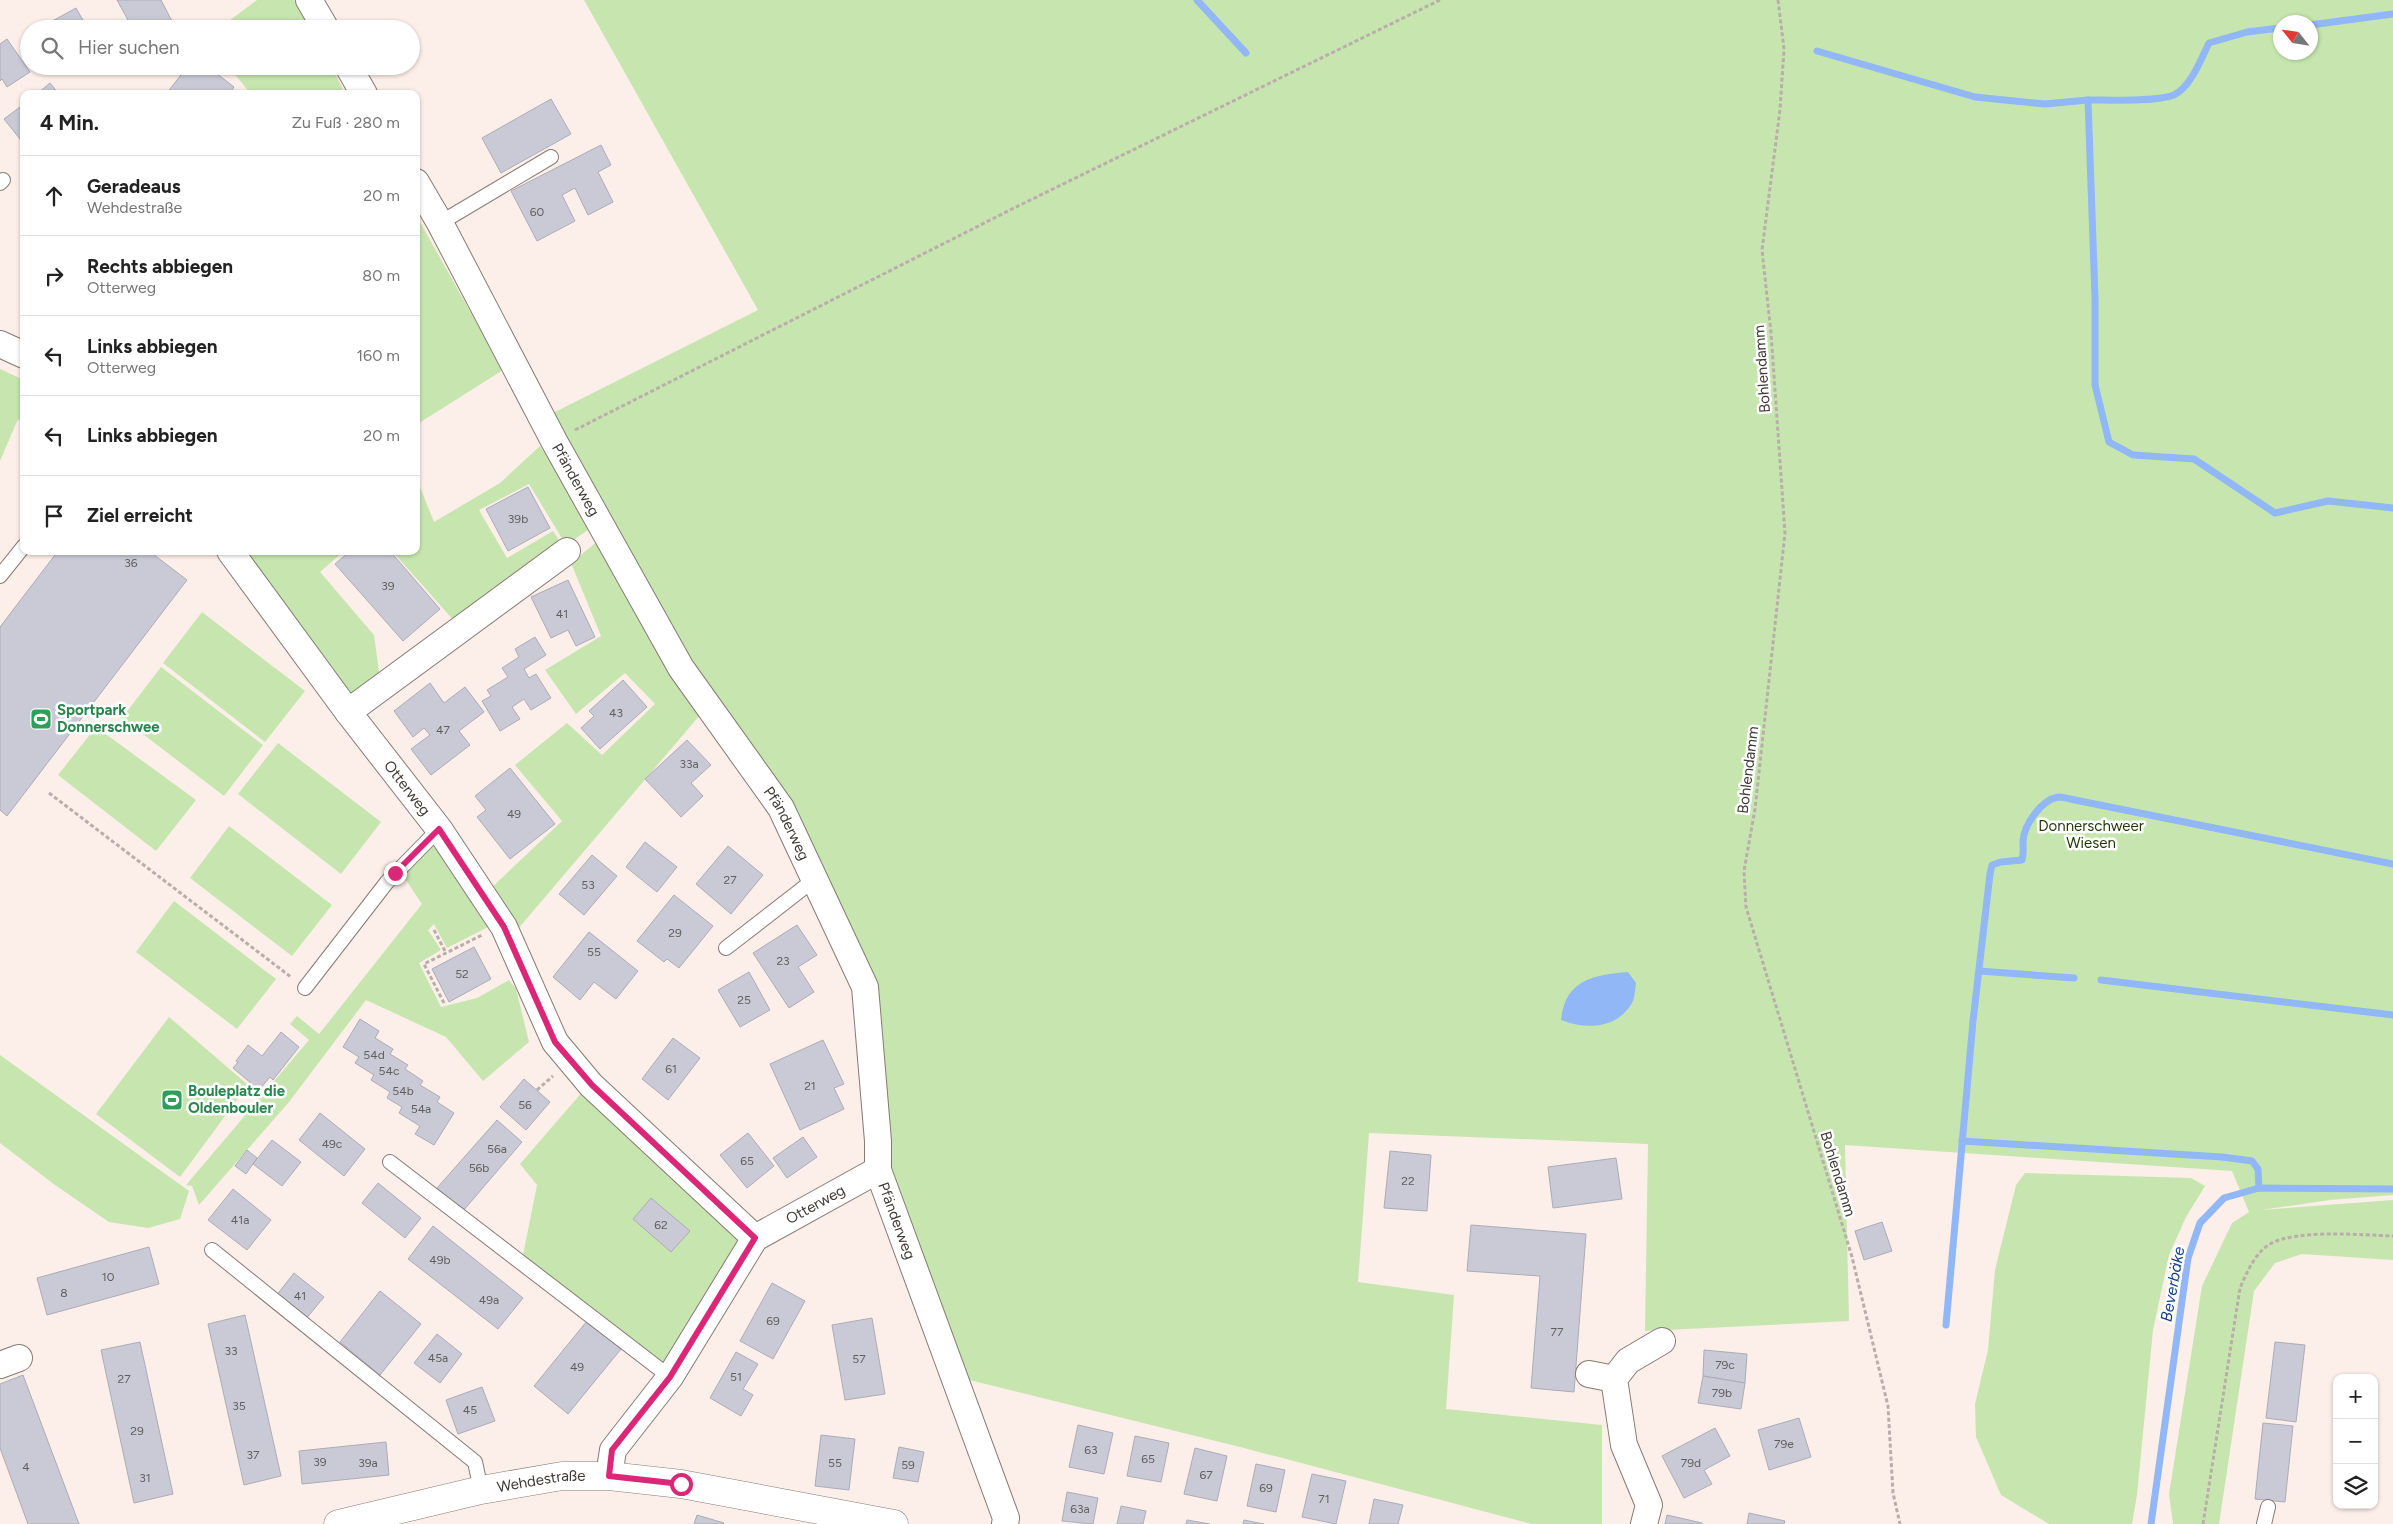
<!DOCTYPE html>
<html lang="de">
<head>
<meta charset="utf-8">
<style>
	body { margin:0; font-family:Figtree,sans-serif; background:#f2f2f2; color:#222 }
	.controls { position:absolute; right:15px; bottom:15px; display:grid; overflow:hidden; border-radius:10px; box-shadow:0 1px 4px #0004 }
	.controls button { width:45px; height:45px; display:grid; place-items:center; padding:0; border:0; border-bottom:1px solid #e0e0e0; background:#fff; color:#222; font:25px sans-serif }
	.compass { position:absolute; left:2273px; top:15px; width:45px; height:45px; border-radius:50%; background:#fff; box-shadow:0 1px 4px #0004; rotate:300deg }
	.stop { position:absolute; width:15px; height:15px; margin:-11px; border:4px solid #db2777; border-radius:50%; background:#fff }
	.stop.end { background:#db2777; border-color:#fff; box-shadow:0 1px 5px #0008 }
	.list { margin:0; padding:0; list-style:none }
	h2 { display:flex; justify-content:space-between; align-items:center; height:65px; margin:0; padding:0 20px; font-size:21px }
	h2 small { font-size:16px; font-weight:400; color:#767676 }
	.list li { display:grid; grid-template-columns:32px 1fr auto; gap:15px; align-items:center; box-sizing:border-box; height:80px; padding:0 20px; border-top:1px solid #e0e0e0 }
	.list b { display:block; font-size:19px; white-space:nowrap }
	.list p { margin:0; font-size:16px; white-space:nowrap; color:#767676 }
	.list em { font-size:16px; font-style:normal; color:#767676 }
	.icon { flex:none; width:28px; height:28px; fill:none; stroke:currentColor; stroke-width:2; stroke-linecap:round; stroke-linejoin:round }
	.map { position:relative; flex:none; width:2393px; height:1524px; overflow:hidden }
	.search { position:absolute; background:#fff; box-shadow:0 1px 4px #0004; left:20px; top:20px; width:400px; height:55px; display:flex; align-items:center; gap:12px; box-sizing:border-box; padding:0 18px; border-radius:28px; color:#767676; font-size:19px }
	.panel { position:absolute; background:#fff; box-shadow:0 1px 4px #0004; left:20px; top:90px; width:400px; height:465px; border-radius:10px }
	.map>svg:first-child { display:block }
	.green { fill:#c7e6af; fill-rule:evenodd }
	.water { fill:#91b7f6 }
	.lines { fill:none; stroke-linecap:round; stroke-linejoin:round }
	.stream { stroke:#91b7f6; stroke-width:7 }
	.building { fill:#cacad6; stroke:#acacb7 }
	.lane-casing { stroke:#867a74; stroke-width:16 }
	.street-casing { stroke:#867a74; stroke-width:28 }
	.secondary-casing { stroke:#867a74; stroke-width:29 }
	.path { stroke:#b9aea9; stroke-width:3; stroke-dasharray:4 2.5; stroke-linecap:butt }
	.lane { stroke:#fff; stroke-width:14 }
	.street { stroke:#fff; stroke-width:26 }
	.secondary { stroke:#fff; stroke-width:28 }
	.route { stroke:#db2777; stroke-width:6 }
	.labels { text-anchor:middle; stroke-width:5; stroke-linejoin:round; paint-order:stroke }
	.number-label { font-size:12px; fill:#625e5f }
	.street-label { font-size:15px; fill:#3f3a37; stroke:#fff }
	.leisure-label { font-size:15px; font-weight:bold; fill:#27864d; stroke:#fff; text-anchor:start }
	.park-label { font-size:15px; fill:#1f3605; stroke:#fff }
	.water-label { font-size:16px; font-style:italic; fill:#113e85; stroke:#fff }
</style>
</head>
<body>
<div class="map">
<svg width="2393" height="1524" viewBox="0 0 2393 1524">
	<rect width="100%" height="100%" fill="#fceee8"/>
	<!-- green -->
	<g class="green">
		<path d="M257,0H294L310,29H218Z"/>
		<path d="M584,0H2393V1195L2330,1200L2261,1210L2393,1200V1260L2302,1254L2275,1263L2254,1291L2219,1524H2173L2169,1494L2202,1286L2232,1223L2249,1212L2232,1171L1845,1145L1849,1321L1645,1331L1648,1144L1369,1133L1358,1282L1454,1295L1446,1409L1602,1425V1524H1532L1244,1448L957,1377L886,1156L872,980L684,662L551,414L758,310ZM2280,22H2310V52H2280Z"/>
		<path d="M228,66H331L343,89L332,94H251Z"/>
		<path d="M416,215L503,370L416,425Z"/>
		<path d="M0,369L24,380V423L18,419L0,461Z"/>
		<path d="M540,446L594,526L566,545L529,484L479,510L507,558L553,531L563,546L456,623L392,551H416V477L434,522L500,483Z"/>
		<path d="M599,540L700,715L517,930L488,891L562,821L515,765L567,723L602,755L655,704L625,673L576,714L545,670L601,636L571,563Z"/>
		<path d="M241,551H344L320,572L374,635L380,679L351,702Z"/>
		<path d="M202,612L305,691L265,742L163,663Z"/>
		<path d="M161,667L263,745L224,796L122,718Z"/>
		<path d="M96,727L196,800L156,851L58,775Z"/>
		<path d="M278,743L381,822L341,874L238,794Z"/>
		<path d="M229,826L332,905L292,956L190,878Z"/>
		<path d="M438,837L496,923L447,948L434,924L428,930L441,950L419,963L441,1007L477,998L509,980L516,989L529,1042L483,1081L446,1037L366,1000L289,1102L199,1205L192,1186L186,1185L309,1040L290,1024L297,1016L319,1034L422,904L402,874Z"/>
		<path d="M174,901L276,979L237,1029L136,952Z"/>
		<path d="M169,1017L248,1085L180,1177L96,1114Z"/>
		<path d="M0,1055L189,1191L180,1219L148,1228L109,1222L55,1185L0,1143Z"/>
		<path d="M584,1090L746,1241L665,1368L523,1255L537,1185L520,1164Z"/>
		<path d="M2025,1173L2191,1178L2205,1186L2186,1217L2169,1255L2153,1330L2137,1495L2132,1524H2049L2001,1495L1976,1437L1975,1404L1988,1350L1995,1270L2016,1185Z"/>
	</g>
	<!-- water -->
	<path class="water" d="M1628,972L1636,983C1635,989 1635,998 1632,1003C1617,1029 1586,1030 1561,1020C1565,980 1593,975 1628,972Z"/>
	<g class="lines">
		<!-- stream -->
		<g class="stream">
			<path d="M1197,0L1246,53"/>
			<path d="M2310,25L2393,14"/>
			<path d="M2280,28L2247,32L2209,43C2201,59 2191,87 2174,95C2156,102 2109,100 2088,100L2095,298V385L2109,442L2133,455L2194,459L2275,513L2328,501L2393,508"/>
			<path d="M1817,51L1975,97L2045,104L2088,100"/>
			<path d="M1979,971L2074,978"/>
			<path d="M2101,980L2393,1015"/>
			<path d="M1962,1141L2222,1157L2252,1161L2258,1169L2259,1188"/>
			<path d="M1946,1325L1973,1021L1990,874L1992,865L2001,862L2022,860C2024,853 2023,848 2023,841C2024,825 2041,800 2058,797C2062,797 2067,798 2070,799L2393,864"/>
			<path d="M2151,1524L2188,1258L2200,1223L2224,1198L2259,1188L2393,1189"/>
		</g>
	</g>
	<!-- building -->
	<g class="building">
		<path d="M117,0H161L175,27L120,29L118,25L128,20Z"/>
		<path d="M76,8L88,29H38Z"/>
		<path d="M7,39L30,72L7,87L2,79L0,81V44Z"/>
		<path d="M78,66H97L83,74Z"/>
		<path d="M188,66H207L234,87L229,94H166Z"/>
		<path d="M50,83L59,94H37Z"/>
		<path d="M551,99L571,134L501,173L482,138Z"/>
		<path d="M24,104V144L4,119Z"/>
		<path d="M601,145L611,165L598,172L613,202L588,215L575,188L562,195L575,221L537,241L511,191Z"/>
		<path d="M528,487L550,528L508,551L486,509Z"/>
		<path d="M58,551H149L187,580L7,816L0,810V627Z"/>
		<path d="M350,551H390L440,609L403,641L335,564Z"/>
		<path d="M568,580L595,637L576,646L568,630L551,638L531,597Z"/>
		<path d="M535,637L546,655L524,669L529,678L536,674L551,698L531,710L524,699L512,707L520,719L500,731L482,701L491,696L487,690L508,677L502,668L519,657L515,649Z"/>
		<path d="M623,680L647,707L600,749L581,728L594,716L589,711Z"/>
		<path d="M430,683L444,703L465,687L484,712L459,731L470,745L431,775L411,749L430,735L424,728L413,737L394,711Z"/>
		<path d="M687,740L711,765L691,783L703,796L681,817L645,779Z"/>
		<path d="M510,768L555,824L510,859L477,817L486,810L475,796Z"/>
		<path d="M645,842L677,867L657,892L626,867Z"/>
		<path d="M728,846L763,875L731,914L696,884Z"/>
		<path d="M592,855L617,876L584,915L559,894Z"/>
		<path d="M674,895L713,926L679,968L667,959L664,962L637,941Z"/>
		<path d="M797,925L817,955L798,967L814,992L789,1008L753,953Z"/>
		<path d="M589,932L638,971L616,999L594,982L580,1000L553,977Z"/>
		<path d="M474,947L491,979L449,1002L432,969Z"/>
		<path d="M749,972L770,1010L740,1027L718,990Z"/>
		<path d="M360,1019L379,1031L375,1038L393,1049L390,1054L408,1065L405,1069L423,1081L420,1085L440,1097L437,1102L454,1113L434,1145L415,1134L420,1126L399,1113L402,1107L387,1098L390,1092L371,1080L374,1075L355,1063L359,1057L343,1047Z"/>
		<path d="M281,1032L299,1047L273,1080L270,1077L259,1090L233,1068L238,1062L236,1061L248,1045L262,1056Z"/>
		<path d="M673,1038L700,1058L668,1100L642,1079Z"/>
		<path d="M823,1040L844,1084L834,1088L844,1109L800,1130L770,1064Z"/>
		<path d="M524,1079L550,1102L526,1130L500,1107Z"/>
		<path d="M320,1113L365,1149L344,1176L299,1140Z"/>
		<path d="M497,1120L522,1142L463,1211L437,1188Z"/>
		<path d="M748,1133L774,1166L747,1188L720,1155Z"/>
		<path d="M803,1137L817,1157L787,1178L773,1158Z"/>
		<path d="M272,1140L301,1162L282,1186L253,1164Z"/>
		<path d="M247,1150L257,1158L246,1174L235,1166Z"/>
		<path d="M1390,1151L1431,1155L1427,1211L1384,1208Z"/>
		<path d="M1616,1158L1622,1199L1553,1208L1548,1167Z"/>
		<path d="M378,1183L421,1218L405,1238L362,1203Z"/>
		<path d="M233,1189L271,1220L247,1250L208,1220Z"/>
		<path d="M651,1198L690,1231L671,1252L633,1219Z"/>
		<path d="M1882,1222L1892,1251L1864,1260L1855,1231Z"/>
		<path d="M1471,1225L1586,1234L1574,1392L1531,1388L1540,1276L1467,1271Z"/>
		<path d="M433,1226L523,1298L498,1329L408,1259Z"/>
		<path d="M149,1247L159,1284L47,1315L37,1278Z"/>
		<path d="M294,1273L324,1297L305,1320L276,1296Z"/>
		<path d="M772,1283L805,1301L773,1359L740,1341Z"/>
		<path d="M380,1291L421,1324L380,1375L340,1342Z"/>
		<path d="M245,1315L281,1476L244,1485L208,1324Z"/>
		<path d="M872,1318L885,1394L845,1400L832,1325Z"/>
		<path d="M587,1321L621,1349L568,1414L534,1386Z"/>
		<path d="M437,1334L462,1354L440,1383L414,1363Z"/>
		<path d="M140,1342L173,1494L134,1503L101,1350Z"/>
		<path d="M2275,1342L2305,1345L2296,1422L2266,1418Z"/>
		<path d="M1704,1350L1747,1354L1745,1383L1703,1376Z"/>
		<path d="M736,1352L758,1364L743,1389L753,1395L741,1416L710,1398Z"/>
		<path d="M23,1375L79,1524H28L0,1448V1384Z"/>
		<path d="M1703,1376L1745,1383L1741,1409L1698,1403Z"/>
		<path d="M482,1387L495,1421L458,1434L446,1400Z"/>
		<path d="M1799,1418L1811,1457L1769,1470L1758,1430Z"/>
		<path d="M2263,1423L2293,1426L2285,1502L2255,1499Z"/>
		<path d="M1078,1425L1113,1433L1104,1474L1069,1467Z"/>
		<path d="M1715,1428L1730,1456L1704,1470L1712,1484L1684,1498L1662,1456Z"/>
		<path d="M821,1435L855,1439L849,1490L815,1486Z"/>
		<path d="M1135,1436L1169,1443L1161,1482L1127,1476Z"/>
		<path d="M386,1442L389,1475L302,1484L299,1451Z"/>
		<path d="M899,1447L924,1452L918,1482L893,1478Z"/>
		<path d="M1195,1448L1227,1456L1217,1501L1184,1494Z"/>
		<path d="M1256,1464L1285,1470L1276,1512L1247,1506Z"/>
		<path d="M1312,1474L1346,1481L1336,1524L1302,1517Z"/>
		<path d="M1067,1492L1098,1498L1093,1524L1062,1521Z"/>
		<path d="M1374,1499L1403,1505L1398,1524H1369Z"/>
		<path d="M1121,1506L1146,1511L1143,1524H1117Z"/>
		<path d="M1749,1513L1785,1521L1784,1524H1747Z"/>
		<path d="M697,1515L724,1523L723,1524H694Z"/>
		<path d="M1667,1515L1702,1523V1524H1665Z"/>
		<path d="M1187,1520L1210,1524H1186Z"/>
		<path d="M1244,1520L1264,1524H1243Z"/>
	</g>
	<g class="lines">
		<!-- lane casing -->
		<g class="lane-casing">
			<g id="lane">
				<path d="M0,183L3,180"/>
				<path d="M440,223L551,157"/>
				<path d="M0,576L24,546"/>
				<path d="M726,948L815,879"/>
				<path d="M305,988L387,882L439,829"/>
				<path d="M390,1162L670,1377"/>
				<path d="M212,1250L475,1462L481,1490"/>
				<path d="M2264,1524L2268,1507"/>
			</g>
		</g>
		<!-- street casing -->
		<g class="street-casing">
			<g id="street">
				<path d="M309,0L326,29"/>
				<path d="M348,66L364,94"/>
				<path id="s1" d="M416,182L440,223L554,441L681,668L781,808L865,987L878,1141V1170L1006,1518L1005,1524"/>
				<path d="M0,344L24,355"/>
				<path id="s2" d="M230,551L348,712L439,829L504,927L555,1042L591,1085L755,1238"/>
				<path d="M348,712L567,551"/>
				<path d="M0,1365L19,1358"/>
				<path d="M1589,1374L1614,1379"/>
				<path id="s3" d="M609,1476L613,1450L670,1377L755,1238L878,1170"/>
				<path d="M1644,1524L1649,1505L1624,1445L1614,1379L1628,1361L1662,1341"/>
			</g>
		</g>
		<!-- secondary casing -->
		<g class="secondary-casing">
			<g id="secondary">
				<path id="s4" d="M338,1524L481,1490L562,1476H609L681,1484L894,1524"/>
			</g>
		</g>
		<!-- path -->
		<g class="path">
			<path d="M1778,0L1784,49L1780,110L1762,250L1771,333L1785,533L1755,809L1744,871L1746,907L1852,1257L1888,1406L1893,1493L1900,1524"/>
			<path d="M575,430L1014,208L1440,0"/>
			<path d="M49,793L291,977"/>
			<path d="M434,930L446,953"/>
			<path d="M444,1003L424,964L482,935"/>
			<path d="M537,1090L553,1076"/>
			<path d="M2203,1524L2240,1288C2247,1272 2255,1253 2270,1244C2296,1229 2362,1235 2393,1236"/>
		</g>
		<!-- lane -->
		<use href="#lane" class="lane"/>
		<!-- street -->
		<use href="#street" class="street"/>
		<!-- secondary -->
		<use href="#secondary" class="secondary"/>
	</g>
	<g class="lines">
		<!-- route -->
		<path class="route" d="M395,873L439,829L504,927L555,1042L592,1085L755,1238L670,1377L612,1450L609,1476L681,1484"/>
	</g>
	<!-- icons -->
	<defs>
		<g id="stadium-square" transform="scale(1.125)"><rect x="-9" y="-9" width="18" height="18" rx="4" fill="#2e9e5b" stroke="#fff"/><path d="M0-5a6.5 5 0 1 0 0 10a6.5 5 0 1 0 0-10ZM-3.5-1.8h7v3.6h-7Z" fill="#fff"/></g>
	</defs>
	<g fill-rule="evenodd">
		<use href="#stadium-square" x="41" y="719"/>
		<use href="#stadium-square" x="172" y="1100"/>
	</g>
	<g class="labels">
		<!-- number labels -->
		<g class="number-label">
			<text x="537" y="216">60</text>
			<text x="518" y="523">39b</text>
			<text x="131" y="567">36</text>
			<text x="388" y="590">39</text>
			<text x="562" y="618">41</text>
			<text x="616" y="717">43</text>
			<text x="443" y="734">47</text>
			<text x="689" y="768">33a</text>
			<text x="514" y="818">49</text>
			<text x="730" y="884">27</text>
			<text x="588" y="889">53</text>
			<text x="675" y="937">29</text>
			<text x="594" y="956">55</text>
			<text x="783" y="965">23</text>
			<text x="462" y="978">52</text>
			<text x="744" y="1004">25</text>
			<text x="374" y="1059">54d</text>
			<text x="671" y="1073">61</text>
			<text x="389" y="1075">54c</text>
			<text x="810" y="1090">21</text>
			<text x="403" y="1095">54b</text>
			<text x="525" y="1109">56</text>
			<text x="421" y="1113">54a</text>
			<text x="332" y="1148">49c</text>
			<text x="497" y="1153">56a</text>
			<text x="747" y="1165">65</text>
			<text x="479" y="1172">56b</text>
			<text x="1408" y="1185">22</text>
			<text x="240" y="1224">41a</text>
			<text x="661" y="1229">62</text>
			<text x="440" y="1264">49b</text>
			<text x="108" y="1281">10</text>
			<text x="64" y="1297">8</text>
			<text x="300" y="1300">41</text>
			<text x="489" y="1304">49a</text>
			<text x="773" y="1325">69</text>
			<text x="1557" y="1336">77</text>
			<text x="231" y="1355">33</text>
			<text x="438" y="1362">45a</text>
			<text x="859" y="1363">57</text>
			<text x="1725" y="1369">79c</text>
			<text x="577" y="1371">49</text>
			<text x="736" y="1381">51</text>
			<text x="124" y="1383">27</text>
			<text x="1722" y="1397">79b</text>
			<text x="239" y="1410">35</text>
			<text x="470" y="1414">45</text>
			<text x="137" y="1435">29</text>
			<text x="1784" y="1448">79e</text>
			<text x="1091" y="1454">63</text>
			<text x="253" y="1459">37</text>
			<text x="1148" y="1463">65</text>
			<text x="320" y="1466">39</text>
			<text x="368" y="1467">39a</text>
			<text x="835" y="1467">55</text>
			<text x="1691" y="1467">79d</text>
			<text x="908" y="1469">59</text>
			<text x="26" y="1471">4</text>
			<text x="1206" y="1479">67</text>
			<text x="145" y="1482">31</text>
			<text x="1266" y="1492">69</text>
			<text x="1324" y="1503">71</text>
			<text x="1080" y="1513">63a</text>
		</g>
		<!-- street labels -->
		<g class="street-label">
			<text transform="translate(1762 369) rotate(-94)" y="5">Bohlendamm</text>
			<text dy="5" stroke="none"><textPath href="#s1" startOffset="338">Pfänderweg</textPath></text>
			<text transform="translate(1748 770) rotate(-83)" y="5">Bohlendamm</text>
			<text dy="5" stroke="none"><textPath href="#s2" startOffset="296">Otterweg</textPath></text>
			<text dy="5" stroke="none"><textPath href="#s1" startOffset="742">Pfänderweg</textPath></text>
			<text transform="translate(1838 1174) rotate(73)" y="5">Bohlendamm</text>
			<text dy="5" stroke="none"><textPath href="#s3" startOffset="351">Otterweg</textPath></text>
			<text dy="5" stroke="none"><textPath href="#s1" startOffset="1161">Pfänderweg</textPath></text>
			<text dy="5" stroke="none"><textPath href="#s4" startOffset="208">Wehdestraße</textPath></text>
		</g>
		<!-- leisure labels -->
		<g class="leisure-label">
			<text x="57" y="715">Sportpark<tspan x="57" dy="17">Donnerschwee</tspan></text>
			<text x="188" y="1096">Bouleplatz die<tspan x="188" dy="17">Oldenbouler</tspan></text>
		</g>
		<!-- park labels -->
		<g class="park-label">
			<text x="2091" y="831">Donnerschweer<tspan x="2091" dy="17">Wiesen</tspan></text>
		</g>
		<!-- water labels -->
		<g class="water-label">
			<text transform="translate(2172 1284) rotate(-80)" y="6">Beverbäke</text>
		</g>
	</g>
</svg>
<div class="controls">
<button>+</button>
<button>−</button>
<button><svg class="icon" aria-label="layers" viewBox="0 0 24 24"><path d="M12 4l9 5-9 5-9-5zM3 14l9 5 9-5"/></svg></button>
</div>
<svg class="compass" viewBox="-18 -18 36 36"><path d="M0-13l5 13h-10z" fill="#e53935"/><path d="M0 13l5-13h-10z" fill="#767676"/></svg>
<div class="stop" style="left:681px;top:1484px"></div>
<div class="stop end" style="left:395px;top:873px"></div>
<div class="search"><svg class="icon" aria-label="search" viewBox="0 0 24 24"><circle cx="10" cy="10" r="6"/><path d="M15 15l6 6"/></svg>Hier suchen</div>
<section class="panel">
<h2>4 Min.<small>Zu Fuß · 280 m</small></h2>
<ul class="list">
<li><svg class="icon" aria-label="ahead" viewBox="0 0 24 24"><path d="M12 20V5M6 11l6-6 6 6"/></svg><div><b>Geradeaus</b><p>Wehdestraße</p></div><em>20 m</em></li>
<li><svg class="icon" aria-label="right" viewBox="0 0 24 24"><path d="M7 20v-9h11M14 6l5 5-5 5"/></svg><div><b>Rechts abbiegen</b><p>Otterweg</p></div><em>80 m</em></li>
<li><svg class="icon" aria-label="left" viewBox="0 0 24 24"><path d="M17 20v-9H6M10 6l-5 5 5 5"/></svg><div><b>Links abbiegen</b><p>Otterweg</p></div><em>160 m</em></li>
<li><svg class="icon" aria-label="left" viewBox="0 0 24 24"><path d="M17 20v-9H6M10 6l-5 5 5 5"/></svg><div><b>Links abbiegen</b></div><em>20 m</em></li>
<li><svg class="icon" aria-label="arrive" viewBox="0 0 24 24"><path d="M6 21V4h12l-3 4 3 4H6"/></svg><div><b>Ziel erreicht</b></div></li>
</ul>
</section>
</div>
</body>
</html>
